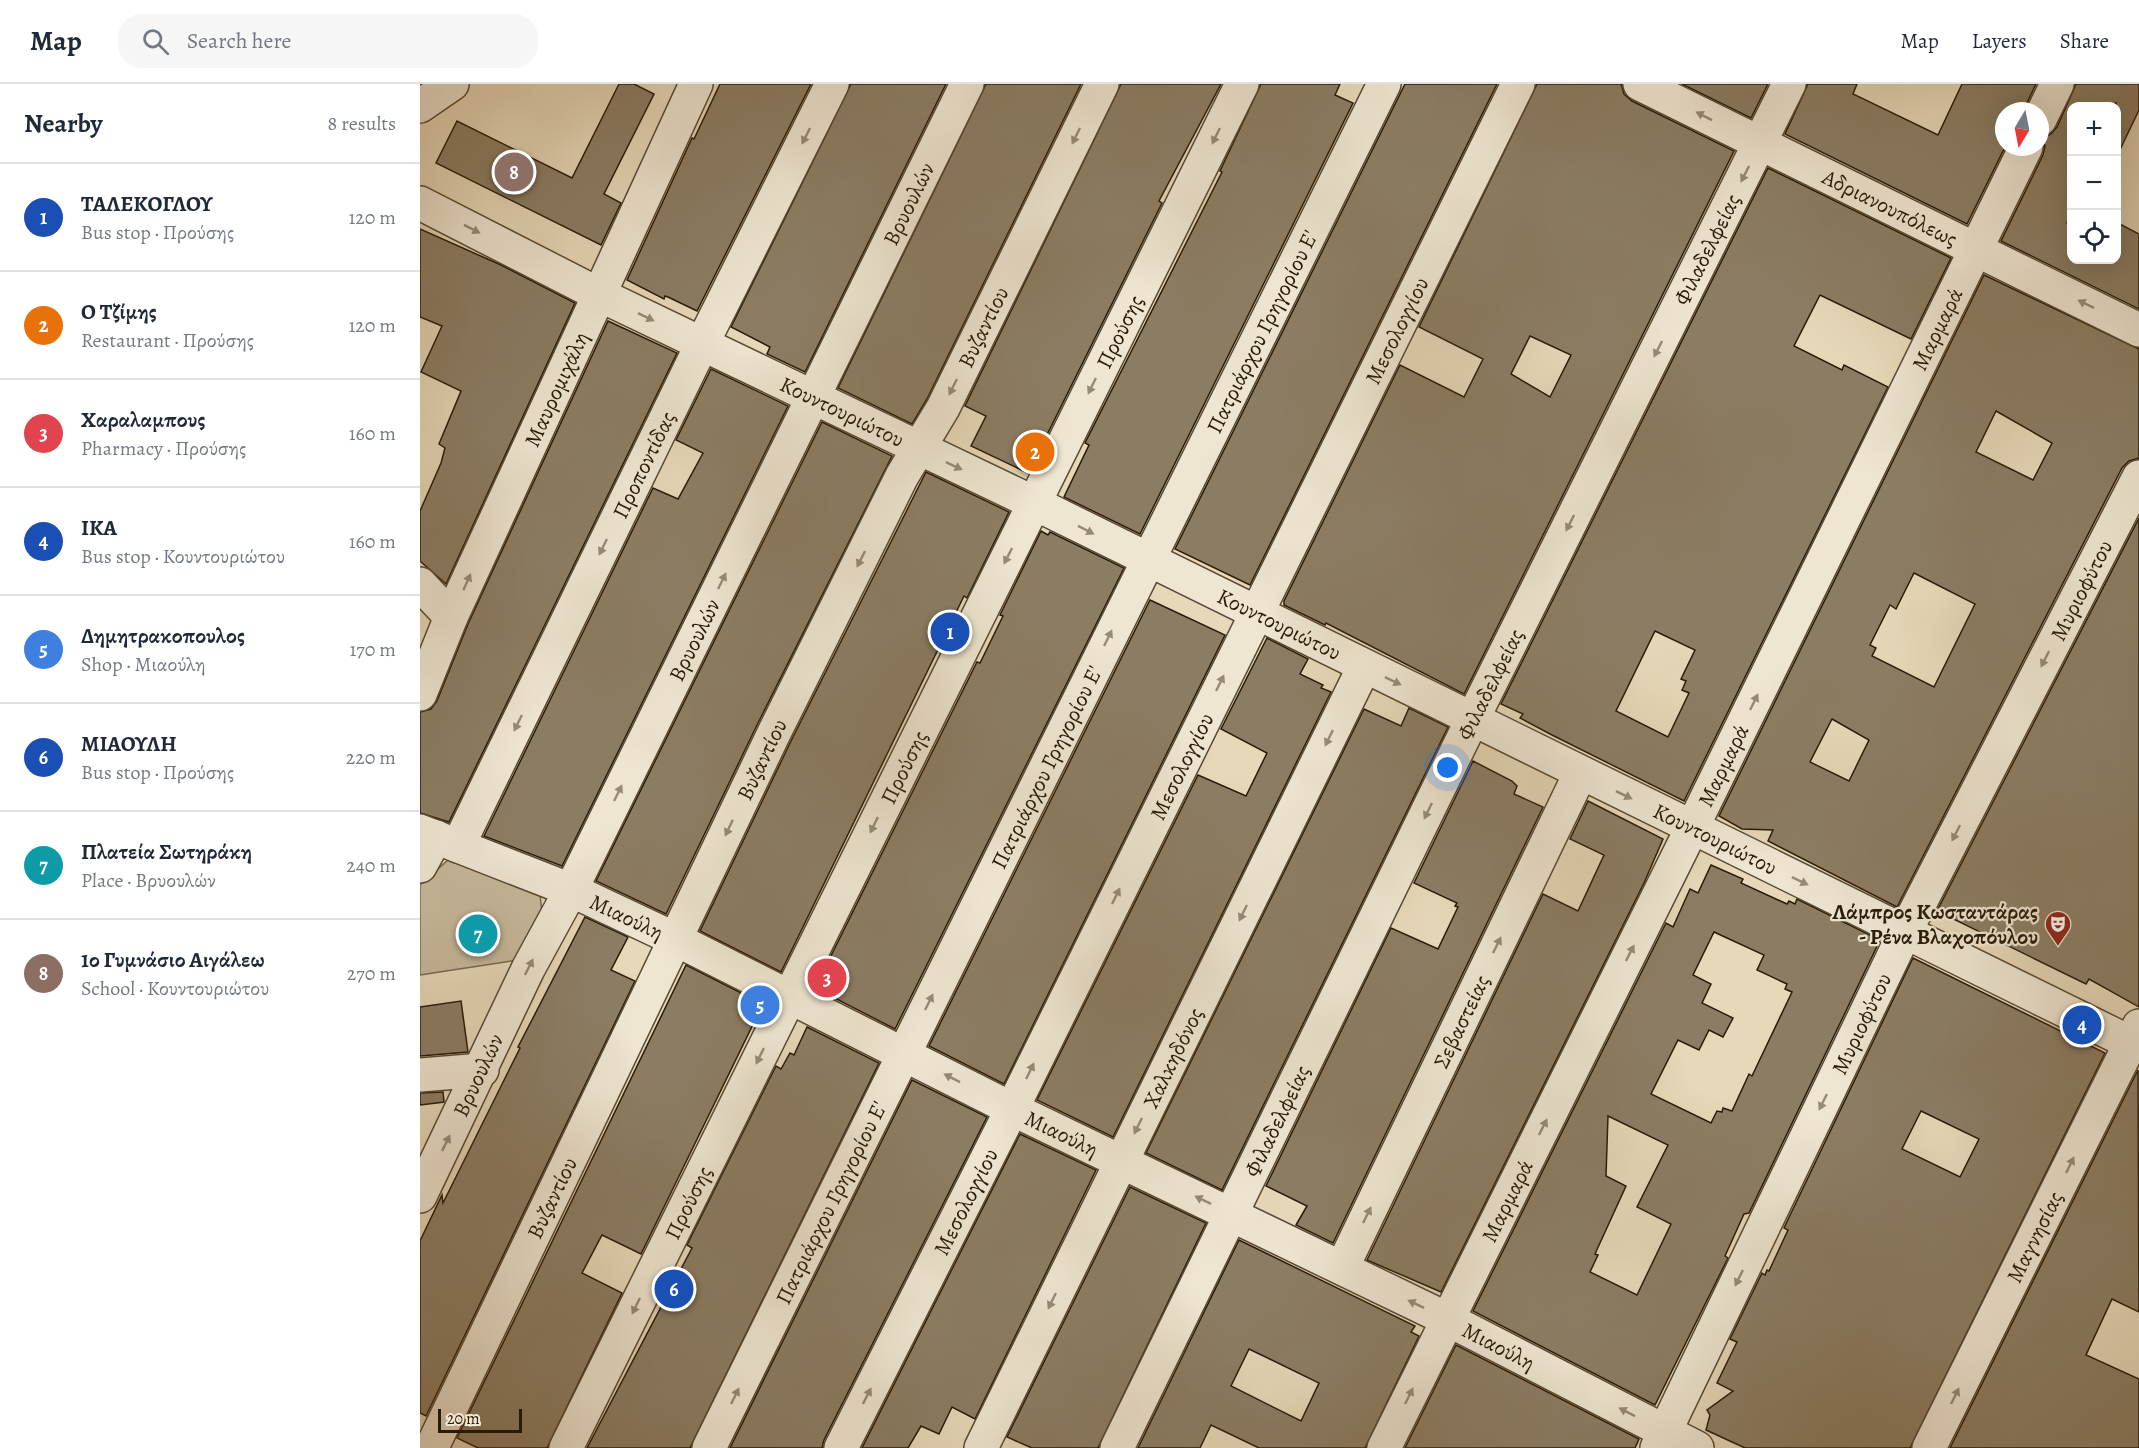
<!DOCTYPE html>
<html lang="en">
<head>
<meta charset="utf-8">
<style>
	body { margin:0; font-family:Alegreya,serif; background:#f6f6f7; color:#1f2937 }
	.controls { position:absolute; right:18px; top:18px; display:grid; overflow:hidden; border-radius:12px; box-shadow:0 6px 24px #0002 }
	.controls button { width:54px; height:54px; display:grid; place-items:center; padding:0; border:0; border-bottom:2px solid #e0e1e3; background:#fff; color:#1f2937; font:30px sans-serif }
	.compass { position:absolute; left:1575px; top:18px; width:54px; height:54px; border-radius:50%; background:#fff; box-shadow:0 6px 24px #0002; rotate:190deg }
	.scale { position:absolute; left:18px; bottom:15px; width:84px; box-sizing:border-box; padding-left:6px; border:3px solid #291b08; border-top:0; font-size:16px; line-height:21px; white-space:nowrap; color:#291b08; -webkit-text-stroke:4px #efe6d2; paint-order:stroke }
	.you { position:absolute; left:1028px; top:684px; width:21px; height:21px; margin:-15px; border:4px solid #fff; border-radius:50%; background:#1a73e8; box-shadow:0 0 0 9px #1a73e833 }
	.badge { display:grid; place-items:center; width:39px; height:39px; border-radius:50%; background:#db2777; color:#fff; font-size:20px; font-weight:700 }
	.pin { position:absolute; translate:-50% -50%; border:3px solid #fff; box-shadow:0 2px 6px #0006 }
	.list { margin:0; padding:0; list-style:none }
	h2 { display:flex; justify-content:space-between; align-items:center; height:78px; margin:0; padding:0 24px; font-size:26px }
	h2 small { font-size:20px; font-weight:400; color:#747a83 }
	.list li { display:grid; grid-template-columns:39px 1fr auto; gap:18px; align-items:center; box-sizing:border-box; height:108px; padding:0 24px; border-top:2px solid #e0e1e3 }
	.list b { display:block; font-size:22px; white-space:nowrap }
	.list p { margin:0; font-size:20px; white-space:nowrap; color:#747a83 }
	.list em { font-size:20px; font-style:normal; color:#747a83 }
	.icon { flex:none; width:33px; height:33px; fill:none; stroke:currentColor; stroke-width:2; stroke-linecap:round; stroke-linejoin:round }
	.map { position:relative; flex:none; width:1719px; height:1364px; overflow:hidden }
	header { display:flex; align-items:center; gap:36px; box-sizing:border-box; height:84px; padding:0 30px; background:#fff; border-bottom:2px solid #e0e1e3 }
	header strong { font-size:28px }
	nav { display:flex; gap:33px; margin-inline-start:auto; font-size:21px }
	.search { width:420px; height:54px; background:#f6f6f7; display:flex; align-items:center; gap:15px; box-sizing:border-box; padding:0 21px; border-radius:24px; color:#747a83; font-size:22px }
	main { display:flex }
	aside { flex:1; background:#fff }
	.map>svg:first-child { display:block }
	.green { fill:#c6b89b; stroke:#786a52; stroke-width:1.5 }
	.building { fill:#8b7d64; stroke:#291b08; stroke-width:1.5; fill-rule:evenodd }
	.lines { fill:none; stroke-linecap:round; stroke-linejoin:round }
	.street-casing { stroke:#584a34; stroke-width:36 }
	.street { stroke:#efe6d2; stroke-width:33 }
	.oneway { fill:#968b77 }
	.labels { text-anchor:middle; stroke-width:4.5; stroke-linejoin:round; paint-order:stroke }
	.street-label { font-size:22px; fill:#291b08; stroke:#efe6d2 }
	.poi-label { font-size:22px; font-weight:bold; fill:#291b08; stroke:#efe6d2; text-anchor:end }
</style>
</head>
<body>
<header>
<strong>Map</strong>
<div class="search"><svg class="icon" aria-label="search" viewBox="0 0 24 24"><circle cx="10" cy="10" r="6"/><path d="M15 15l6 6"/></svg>Search here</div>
<nav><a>Map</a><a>Layers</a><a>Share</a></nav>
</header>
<main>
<aside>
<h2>Nearby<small>8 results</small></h2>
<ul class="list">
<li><span class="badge" style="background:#1a4fb4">1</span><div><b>ΤΑΛΕΚΟΓΛΟΥ</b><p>Bus stop · Προύσης</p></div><em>120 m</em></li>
<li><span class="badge" style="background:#e8710a">2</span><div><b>Ο Τζίμης</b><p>Restaurant · Προύσης</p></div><em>120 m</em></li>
<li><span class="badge" style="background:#e0444e">3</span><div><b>Χαραλαμπους</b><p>Pharmacy · Προύσης</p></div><em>160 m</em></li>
<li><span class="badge" style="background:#1a4fb4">4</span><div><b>ΙΚΑ</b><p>Bus stop · Κουντουριώτου</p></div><em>160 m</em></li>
<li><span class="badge" style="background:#3f7fe0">5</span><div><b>Δημητρακοπουλος</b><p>Shop · Μιαούλη</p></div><em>170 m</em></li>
<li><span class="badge" style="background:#1a4fb4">6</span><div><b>ΜΙΑΟΥΛΗ</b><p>Bus stop · Προύσης</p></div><em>220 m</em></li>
<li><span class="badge" style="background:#0f9aa8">7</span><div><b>Πλατεία Σωτηράκη</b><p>Place · Βρυουλών</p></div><em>240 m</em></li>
<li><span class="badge" style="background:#8d6e63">8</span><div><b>1ο Γυμνάσιο Αιγάλεω</b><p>School · Κουντουριώτου</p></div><em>270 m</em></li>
</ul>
</aside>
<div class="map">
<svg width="1719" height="1364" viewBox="0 0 1719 1364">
	<rect width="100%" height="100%" fill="#e6d8b9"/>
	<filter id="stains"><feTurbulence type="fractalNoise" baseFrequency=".00333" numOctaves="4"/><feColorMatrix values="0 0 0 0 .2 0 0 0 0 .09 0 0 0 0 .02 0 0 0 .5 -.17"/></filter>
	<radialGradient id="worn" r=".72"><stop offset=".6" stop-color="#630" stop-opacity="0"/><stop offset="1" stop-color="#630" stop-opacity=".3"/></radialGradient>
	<!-- green -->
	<path class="green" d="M29,775L120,811L122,828L98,876L0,891V801Z"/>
	<!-- building -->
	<g class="building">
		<path d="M199,0H214L234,10L184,110L201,119L181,161L16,79L37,37L152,94Z"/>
		<path d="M300,0H391L277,227L248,213L245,212L244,215L207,196L272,54L274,55Z"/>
		<path d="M431,0H526L385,288L347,270L350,263L311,243Z"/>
		<path d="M566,0H661L507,315L492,340L418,304Z"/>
		<path d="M701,0H801L739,117L742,119L608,389L551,362L566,332L545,322Z"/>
		<path d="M841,0H920L915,11L933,19L720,450L644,413L669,361L665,359L802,88L800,87Z"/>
		<path d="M985,0H1077L830,501L755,465Z"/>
		<path d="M1117,0H1201L1204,10L1212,17L1314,67L1044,610L906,539L905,541L864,521V517L980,281L1044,313L1063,275L999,243ZM1110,252L1151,271L1130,313L1091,290Z"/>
		<path d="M1262,0H1348L1331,34Z"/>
		<path d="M1388,0H1437L1433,10L1518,51L1542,0H1616L1603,27H1584L1585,63L1547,140L1365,50Z"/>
		<path d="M1656,0H1719V26L1696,74V18L1694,22H1652V129L1647,139L1652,142V176H1696V138L1719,150V225L1581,157L1623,71L1625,62L1622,54L1631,50L1637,43Z"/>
		<path d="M1348,84L1531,174L1491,255L1400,211L1374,262L1422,286L1424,281L1468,303L1264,717L1132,651L1100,634L1103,630L1081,620ZM1235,547L1275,566L1261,595L1266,597L1262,606L1269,609L1248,653L1196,627Z"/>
		<path d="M0,145L81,181L155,219L26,500L0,477V427L21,379L25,364L19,360L41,307L1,288L22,242L0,233Z"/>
		<path d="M1564,191L1719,265V374L1709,377L1702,384L1477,823L1348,757L1353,746L1322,745L1299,732ZM1576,327L1632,359L1613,396L1556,368ZM1494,489L1555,520L1514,603L1452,572L1456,564L1450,561L1470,521L1476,525ZM1412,635L1449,656L1429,697L1390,678Z"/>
		<path d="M188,237L257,269L29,738L0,729V628L11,625L17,617L48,540Z"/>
		<path d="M291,285L368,322L142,782L64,752L233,404L258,415L283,369L256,356Z"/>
		<path d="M402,338L472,372L337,641L246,830L176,797Z"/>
		<path d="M506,388L589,428L547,514L544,512L361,888L280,847L371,657Z"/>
		<path d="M1719,434V923L1669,895L1666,900L1517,827Z"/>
		<path d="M621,447L628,451L630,448L704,484L475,945L395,904L557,578L560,579L583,532L580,531Z"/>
		<path d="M730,516L805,551L584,1000L509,962Z"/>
		<path d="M847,554L888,575L880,590L903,601L901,604L911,608L693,1053L617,1016L778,691L826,712L847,669L801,645Z"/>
		<path d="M989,624L1028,643L802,1106L726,1069L944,625L981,642Z"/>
		<path d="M1053,677L1092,697L1097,702L1094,710L1123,723L913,1159L876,1141L887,1122L846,1102L971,844L1018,865L1038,823L1035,822L1037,819L994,799Z"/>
		<path d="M1168,717L1243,755L1224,799L1021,1208L947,1176L1123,810L1158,827L1184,771L1150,755Z"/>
		<path d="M1291,781L1323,795L1321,799L1367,820L1369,817L1375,820L1377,815L1460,856L1329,1129L1324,1130L1305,1172L1308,1174L1235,1321L1053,1227L1246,839L1253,843L1270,805L1278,809ZM1294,848L1344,871L1337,886L1367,900L1365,905L1372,908L1332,992L1329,990L1312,1027L1303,1024L1302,1028L1297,1027L1291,1039L1231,1010L1258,956L1279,966L1289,946L1303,953L1313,934L1282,919L1291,900L1273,891ZM1188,1032L1248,1061L1217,1123L1251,1140L1217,1211L1170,1188L1178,1171L1175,1170L1206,1102L1186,1092Z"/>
		<path d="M165,833L208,853L191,886L215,897L6,1332L0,1329V1157L22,1111L23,1119L100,964L98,963Z"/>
		<path d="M1493,874L1685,969L1490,1364H1325L1286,1346L1290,1331L1287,1326L1313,1307L1297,1299L1317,1258L1310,1255L1342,1189L1345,1191L1347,1186L1349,1187L1368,1146L1364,1144ZM1501,1027L1559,1055L1540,1093L1482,1065Z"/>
		<path d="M266,881L343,920L221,1170L182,1151L162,1189L202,1209L127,1364H58L37,1354Z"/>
		<path d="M41,917L48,968L0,972V923Z"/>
		<path d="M387,943L459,979L270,1364H167L272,1164L267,1161L356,982L361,985L370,969L374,971Z"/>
		<path d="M1718,986L1719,1228L1692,1215L1666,1271L1719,1295V1364H1530Z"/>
		<path d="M492,996L567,1033L404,1356L402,1364H310Z"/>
		<path d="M23,1008L24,1018L0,1021V1009Z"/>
		<path d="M600,1050L676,1086L555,1335L532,1323L519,1350L501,1342L488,1364H442Z"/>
		<path d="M710,1103L786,1139L678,1364H612L587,1353Z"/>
		<path d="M819,1156L995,1242L991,1248L999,1252L945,1364H839L791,1341L780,1364H718ZM829,1265L899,1299L881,1337L811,1302Z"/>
		<path d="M1036,1261L1219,1355L1215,1364H985Z"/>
	</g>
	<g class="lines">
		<!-- street casing -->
		<g class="street-casing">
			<g id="street">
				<path id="s1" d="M1220,0L1719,246"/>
				<path d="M0,22L32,0"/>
				<path d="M1620,35L1637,0"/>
				<path id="s2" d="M0,119L178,210L614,419L1719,963"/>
				<path d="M0,500L31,533"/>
				<path id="s3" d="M0,610L31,533L276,0"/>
				<path id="s4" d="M0,747L151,806L257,856L592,1025L1027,1235L1277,1364"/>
				<path id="s5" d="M38,762L282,260L412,0"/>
				<path d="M0,782L16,753"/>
				<path d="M0,991L62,986"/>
				<path id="s6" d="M0,1112L108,885L151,806L547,0"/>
				<path id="s7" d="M922,1184L1160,690"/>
				<path id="s8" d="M14,1359L354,649L482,392L523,324L682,0"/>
				<path id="s9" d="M146,1364L822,0"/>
				<path id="s10" d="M289,1364L964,0"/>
				<path id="s11" d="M421,1364L592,1025L1098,0"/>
				<path id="s12" d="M561,1364L944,583"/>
				<path id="s13" d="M697,1364L1052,636L1369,0"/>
				<path id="s14" d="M964,1364L1272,744L1606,63"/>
				<path id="s15" d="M1237,1364L1485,848L1719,393"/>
				<path id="s16" d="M1509,1364L1719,942"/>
			</g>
		</g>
		<!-- street -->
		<use href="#street" class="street"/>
	</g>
	<!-- one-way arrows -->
	<defs><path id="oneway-solid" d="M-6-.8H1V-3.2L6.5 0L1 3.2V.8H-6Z" transform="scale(1.5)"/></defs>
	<g class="oneway">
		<use href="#oneway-solid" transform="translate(1284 32) rotate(-153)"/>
		<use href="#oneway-solid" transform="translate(386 52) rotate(117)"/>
		<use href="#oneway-solid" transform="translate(656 52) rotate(116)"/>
		<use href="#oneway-solid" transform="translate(796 52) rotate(116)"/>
		<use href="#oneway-solid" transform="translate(1325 90) rotate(117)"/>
		<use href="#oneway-solid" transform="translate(52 145) rotate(27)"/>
		<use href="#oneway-solid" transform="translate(1666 220) rotate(-154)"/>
		<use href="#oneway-solid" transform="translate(226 233) rotate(26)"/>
		<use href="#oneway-solid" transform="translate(1238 265) rotate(117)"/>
		<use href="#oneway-solid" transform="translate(672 302) rotate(116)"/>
		<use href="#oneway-solid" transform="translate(533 303) rotate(116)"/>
		<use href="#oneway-solid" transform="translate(534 382) rotate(25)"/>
		<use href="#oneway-solid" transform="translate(1150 439) rotate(117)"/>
		<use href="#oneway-solid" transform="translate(666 446) rotate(27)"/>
		<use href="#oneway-solid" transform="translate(183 463) rotate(116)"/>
		<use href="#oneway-solid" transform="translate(588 472) rotate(117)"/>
		<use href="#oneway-solid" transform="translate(441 475) rotate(117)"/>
		<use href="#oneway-solid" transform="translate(302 497) rotate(-64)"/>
		<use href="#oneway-solid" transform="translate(47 498) rotate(-66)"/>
		<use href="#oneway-solid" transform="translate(688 554) rotate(-64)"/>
		<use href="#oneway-solid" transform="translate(1625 575) rotate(117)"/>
		<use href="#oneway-solid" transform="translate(973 597) rotate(26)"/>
		<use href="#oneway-solid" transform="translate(800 599) rotate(-64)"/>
		<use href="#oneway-solid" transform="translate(1334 618) rotate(-64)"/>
		<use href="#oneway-solid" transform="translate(98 639) rotate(116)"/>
		<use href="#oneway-solid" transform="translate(909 654) rotate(116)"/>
		<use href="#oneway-solid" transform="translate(198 709) rotate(-64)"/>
		<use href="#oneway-solid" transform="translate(1204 711) rotate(26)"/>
		<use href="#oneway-solid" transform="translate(1008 727) rotate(116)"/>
		<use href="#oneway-solid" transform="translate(454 741) rotate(116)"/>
		<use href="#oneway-solid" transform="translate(309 744) rotate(115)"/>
		<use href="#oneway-solid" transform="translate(1536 749) rotate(117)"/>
		<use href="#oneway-solid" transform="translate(1380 797) rotate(26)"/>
		<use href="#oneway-solid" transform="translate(696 812) rotate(-64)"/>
		<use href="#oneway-solid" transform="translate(823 829) rotate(116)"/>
		<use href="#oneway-solid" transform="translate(1077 861) rotate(-64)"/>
		<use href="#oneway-solid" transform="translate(1210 869) rotate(-63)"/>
		<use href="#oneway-solid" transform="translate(109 883) rotate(-63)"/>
		<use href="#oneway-solid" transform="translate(509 918) rotate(-64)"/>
		<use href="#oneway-solid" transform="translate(340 972) rotate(116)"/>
		<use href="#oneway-solid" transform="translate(610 987) rotate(-64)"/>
		<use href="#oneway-solid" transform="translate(532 994) rotate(-153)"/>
		<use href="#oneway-solid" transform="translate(1403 1018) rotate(116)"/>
		<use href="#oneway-solid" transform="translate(718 1042) rotate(116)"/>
		<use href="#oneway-solid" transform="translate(1123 1043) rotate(-63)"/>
		<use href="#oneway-solid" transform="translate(26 1059) rotate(-64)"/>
		<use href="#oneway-solid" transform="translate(1650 1081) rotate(-64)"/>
		<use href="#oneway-solid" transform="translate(783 1116) rotate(-154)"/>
		<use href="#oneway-solid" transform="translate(947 1131) rotate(-64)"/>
		<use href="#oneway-solid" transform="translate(1319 1194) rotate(116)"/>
		<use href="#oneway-solid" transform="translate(632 1217) rotate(116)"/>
		<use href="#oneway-solid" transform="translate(996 1220) rotate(-154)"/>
		<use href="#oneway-solid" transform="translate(216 1222) rotate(116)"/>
		<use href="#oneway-solid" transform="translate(315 1312) rotate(-64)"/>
		<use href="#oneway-solid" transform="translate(447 1312) rotate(-63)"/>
		<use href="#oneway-solid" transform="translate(989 1312) rotate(-64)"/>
		<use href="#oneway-solid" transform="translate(1535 1312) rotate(-64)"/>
		<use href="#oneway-solid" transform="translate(1207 1328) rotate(-153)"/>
	</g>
	<!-- icons -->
	<defs>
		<g id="theatre-pin" transform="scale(1.35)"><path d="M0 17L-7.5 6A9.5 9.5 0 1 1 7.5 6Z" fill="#8f2418" stroke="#efe6d2"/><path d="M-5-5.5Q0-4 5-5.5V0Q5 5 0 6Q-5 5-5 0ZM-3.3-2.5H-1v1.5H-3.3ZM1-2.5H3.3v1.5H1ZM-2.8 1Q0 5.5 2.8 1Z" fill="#fff"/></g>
	</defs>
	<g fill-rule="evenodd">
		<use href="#theatre-pin" x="1638" y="840"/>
	</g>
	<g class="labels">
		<!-- street labels -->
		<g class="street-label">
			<text dy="8" stroke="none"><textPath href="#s6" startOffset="1106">Βρυουλών</textPath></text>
			<text dy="8" stroke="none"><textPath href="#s1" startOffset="279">Αδριανουπόλεως</textPath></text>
			<text dy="8" stroke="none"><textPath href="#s13" startOffset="1336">Φιλαδελφείας</textPath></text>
			<text dy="8" stroke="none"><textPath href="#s8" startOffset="1244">Βυζαντίου</textPath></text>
			<text dy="8" stroke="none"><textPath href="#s9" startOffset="1246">Προύσης</textPath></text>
			<text dy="8" stroke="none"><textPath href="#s10" startOffset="1246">Πατριάρχου Γρηγορίου Ε'</textPath></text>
			<text dy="8" stroke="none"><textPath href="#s14" startOffset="1248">Μαρμαρά</textPath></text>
			<text dy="8" stroke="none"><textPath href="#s11" startOffset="1248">Μεσολογγίου</textPath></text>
			<text dy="8" stroke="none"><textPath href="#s3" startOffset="334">Μαυρομιχάλη</textPath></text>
			<text dy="8" stroke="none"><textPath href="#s2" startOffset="471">Κουντουριώτου</textPath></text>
			<text dy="8" stroke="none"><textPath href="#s5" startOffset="424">Προποντίδας</textPath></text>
			<text dy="8" stroke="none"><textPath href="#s15" startOffset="957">Μυριοφύτου</textPath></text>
			<text dy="8" stroke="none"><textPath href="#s2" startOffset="957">Κουντουριώτου</textPath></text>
			<text dy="8" stroke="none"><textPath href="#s6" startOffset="620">Βρυουλών</textPath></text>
			<text dy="8" stroke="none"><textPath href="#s13" startOffset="850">Φιλαδελφείας</textPath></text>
			<text dy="8" stroke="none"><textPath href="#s8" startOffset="758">Βυζαντίου</textPath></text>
			<text dy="8" stroke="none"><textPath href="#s9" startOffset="760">Προύσης</textPath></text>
			<text dy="8" stroke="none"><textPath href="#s10" startOffset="760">Πατριάρχου Γρηγορίου Ε'</textPath></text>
			<text dy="8" stroke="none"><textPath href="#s11" startOffset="762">Μεσολογγίου</textPath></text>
			<text dy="8" stroke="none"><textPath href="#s14" startOffset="762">Μαρμαρά</textPath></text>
			<text dy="8" stroke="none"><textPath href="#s2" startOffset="1443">Κουντουριώτου</textPath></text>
			<text dy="8" stroke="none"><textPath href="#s4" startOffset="224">Μιαούλη</textPath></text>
			<text dy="8" stroke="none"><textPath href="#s7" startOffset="274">Σεβαστείας</textPath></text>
			<text dy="8" stroke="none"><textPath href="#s15" startOffset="471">Μυριοφύτου</textPath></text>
			<text dy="8" stroke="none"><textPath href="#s12" startOffset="435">Χαλκηδόνος</textPath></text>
			<text dy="8" stroke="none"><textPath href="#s6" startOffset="134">Βρυουλών</textPath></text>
			<text dy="8" stroke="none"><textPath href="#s13" startOffset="364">Φιλαδελφείας</textPath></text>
			<text dy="8" stroke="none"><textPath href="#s4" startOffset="710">Μιαούλη</textPath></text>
			<text dy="8" stroke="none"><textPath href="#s8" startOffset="272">Βυζαντίου</textPath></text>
			<text dy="8" stroke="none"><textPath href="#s9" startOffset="274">Προύσης</textPath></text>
			<text dy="8" stroke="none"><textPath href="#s14" startOffset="276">Μαρμαρά</textPath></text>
			<text dy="8" stroke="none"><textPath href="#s10" startOffset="274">Πατριάρχου Γρηγορίου Ε'</textPath></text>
			<text dy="8" stroke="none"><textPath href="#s11" startOffset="276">Μεσολογγίου</textPath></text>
			<text dy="8" stroke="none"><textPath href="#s16" startOffset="236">Μαγνησίας</textPath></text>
			<text dy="8" stroke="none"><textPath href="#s4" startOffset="1196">Μιαούλη</textPath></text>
		</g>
		<!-- poi labels -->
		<g class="poi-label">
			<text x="1618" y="835">Λάμπρος Κωσταντάρας<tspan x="1618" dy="25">- Ρένα Βλαχοπόυλου</tspan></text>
		</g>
	</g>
	<rect width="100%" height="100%" filter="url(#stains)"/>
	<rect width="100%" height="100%" fill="url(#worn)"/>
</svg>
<div class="controls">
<button>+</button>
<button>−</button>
<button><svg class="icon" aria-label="locate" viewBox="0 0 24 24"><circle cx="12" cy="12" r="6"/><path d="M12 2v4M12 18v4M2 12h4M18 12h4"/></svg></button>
</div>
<svg class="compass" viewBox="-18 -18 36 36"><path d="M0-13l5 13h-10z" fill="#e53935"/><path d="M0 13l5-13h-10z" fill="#747a83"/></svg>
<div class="scale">20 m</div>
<div class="you"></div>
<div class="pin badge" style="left:530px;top:548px;background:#1a4fb4">1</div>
<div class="pin badge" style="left:615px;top:368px;background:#e8710a">2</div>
<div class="pin badge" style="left:407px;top:894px;background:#e0444e">3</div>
<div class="pin badge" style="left:1662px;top:941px;background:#1a4fb4">4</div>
<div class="pin badge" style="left:340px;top:921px;background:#3f7fe0">5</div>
<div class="pin badge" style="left:254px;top:1205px;background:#1a4fb4">6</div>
<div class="pin badge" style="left:58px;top:850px;background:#0f9aa8">7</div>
<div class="pin badge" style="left:94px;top:88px;background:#8d6e63">8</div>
</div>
</main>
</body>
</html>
